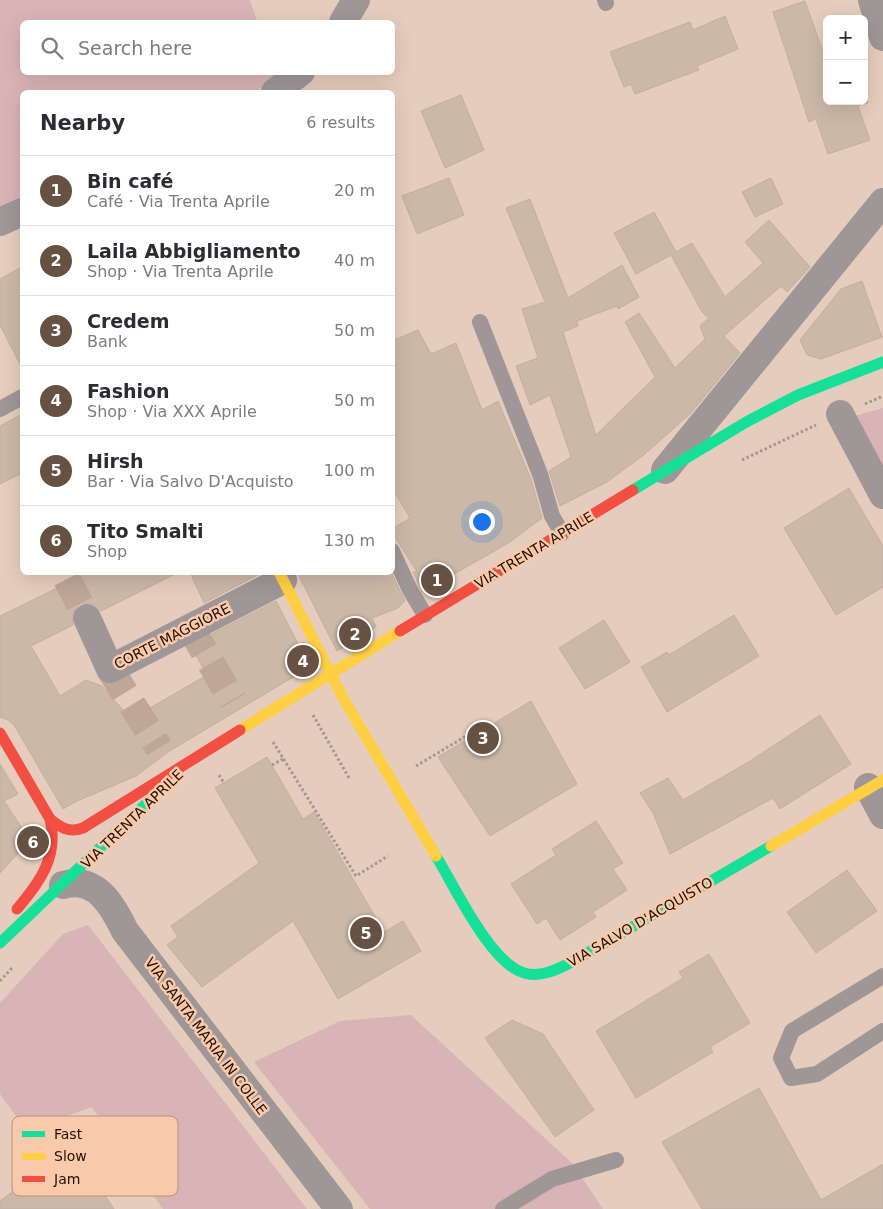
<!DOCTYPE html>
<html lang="en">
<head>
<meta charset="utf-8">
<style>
	body { margin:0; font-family:"DejaVu Sans",sans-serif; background:#f7f7f7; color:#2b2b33 }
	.controls { position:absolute; right:15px; top:15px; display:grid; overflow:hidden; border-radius:8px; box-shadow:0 5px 20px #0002 }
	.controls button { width:45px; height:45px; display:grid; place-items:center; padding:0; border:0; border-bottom:1px solid #e1e1e2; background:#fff; color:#2b2b33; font:25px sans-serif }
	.you { position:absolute; left:481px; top:521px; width:18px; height:18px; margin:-12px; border:4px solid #fff; border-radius:50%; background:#1a73e8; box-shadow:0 0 0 8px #1a73e833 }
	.badge { display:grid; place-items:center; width:32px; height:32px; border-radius:50%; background:#675143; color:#fff; font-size:16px; font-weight:700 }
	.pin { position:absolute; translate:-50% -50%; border:2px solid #fff; box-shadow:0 1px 5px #0006 }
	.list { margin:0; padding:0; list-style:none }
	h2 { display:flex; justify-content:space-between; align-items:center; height:65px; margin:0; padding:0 20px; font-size:21px }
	h2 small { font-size:16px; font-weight:400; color:#7c7c81 }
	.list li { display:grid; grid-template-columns:32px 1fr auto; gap:15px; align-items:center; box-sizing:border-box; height:70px; padding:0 20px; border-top:1px solid #e1e1e2 }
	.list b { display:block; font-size:19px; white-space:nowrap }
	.list p { margin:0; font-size:16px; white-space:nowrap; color:#7c7c81 }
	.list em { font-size:16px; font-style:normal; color:#7c7c81 }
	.icon { flex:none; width:28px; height:28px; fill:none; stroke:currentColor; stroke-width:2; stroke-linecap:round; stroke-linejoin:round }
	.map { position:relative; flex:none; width:883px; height:1209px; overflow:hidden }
	.search { position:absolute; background:#fff; box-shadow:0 5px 20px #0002; left:20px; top:20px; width:375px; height:55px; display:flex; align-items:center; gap:12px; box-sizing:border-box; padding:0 18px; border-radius:8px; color:#7c7c81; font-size:19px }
	.panel { position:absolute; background:#fff; box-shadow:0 5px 20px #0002; left:20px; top:90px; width:375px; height:485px; border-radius:8px }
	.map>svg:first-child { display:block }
	.green { fill:#dab3b6 }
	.building { fill:#cbb8a7; stroke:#c2af9e }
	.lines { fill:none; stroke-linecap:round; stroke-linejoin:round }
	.street-tunnel { stroke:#bfa697; stroke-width:28; stroke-dasharray:28 14; stroke-linecap:butt }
	.path { stroke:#a39794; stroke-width:3; stroke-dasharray:2.5 2.5; stroke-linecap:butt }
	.lane { stroke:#9f9698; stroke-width:16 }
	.street { stroke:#9f9698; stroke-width:28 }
	.fast { stroke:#16e098; stroke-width:11 }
	.slow { stroke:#ffcf43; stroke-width:11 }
	.jam { stroke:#f24e42; stroke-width:11 }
	.labels { text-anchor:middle; stroke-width:5; stroke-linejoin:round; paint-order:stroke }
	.street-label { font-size:14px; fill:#230f02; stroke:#f8c9aa }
	.key { fill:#f8c9aa; stroke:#b89178; stroke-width:1 }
	.key-label { font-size:14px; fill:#230f02 }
</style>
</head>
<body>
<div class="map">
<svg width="883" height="1209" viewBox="0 0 883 1209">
	<rect width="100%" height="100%" fill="#e6ccbc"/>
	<!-- green -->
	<g class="green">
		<path d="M0,0H250L257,22H22V72H274L276,77L255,92H22V198L0,207Z"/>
		<path d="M883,408V477L851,417Z"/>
		<path d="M88,925L307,1209H163L92,1107L26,1130L0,1094V1003L63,934Z"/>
		<path d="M411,1015L573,1164L603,1209H370L254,1062L340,1021Z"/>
	</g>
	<!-- building -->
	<g class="building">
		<path d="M805,1L827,63V101H864V91L868,103L858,106L870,140L828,154L816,119L809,122L773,12Z"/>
		<path d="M725,16L738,49L697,66L699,70L635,94L631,84L624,87L610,52L690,22L693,30Z"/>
		<path d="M461,95L484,150L445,168L421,111Z"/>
		<path d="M449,178L464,215L417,234L402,196Z"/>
		<path d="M771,178L783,204L755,217L742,192Z"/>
		<path d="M530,199L568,298L622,265L639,297L618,309L617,306L577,321L578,326L563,332L596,435L655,377L625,322L639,313L675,368L705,339L700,326L709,318L702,312L671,255L636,274L614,233L654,212L676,252L692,243L725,297L763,263L745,242L769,220L810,267L787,292L781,286L724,336L740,353L691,413L645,454L607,482L560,506L549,471L571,457L550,395L530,405L516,366L538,358L522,309L545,302L506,208Z"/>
		<path d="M22,267V368L0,325V279Z"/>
		<path d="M862,281L882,337L821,359L807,355L800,340L841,289Z"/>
		<path d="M418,330L431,354L456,343L482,410L498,401L531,479L542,518L510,542L423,592L413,572H417L392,532V529L410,518L392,488V341Z"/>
		<path d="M22,414V473L0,484V426Z"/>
		<path d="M849,488L883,546V587L836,615L784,528Z"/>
		<path d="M90,572H179L101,611L96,606L89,603L80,604L75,609L72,616L73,625L31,646L60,696L86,680L102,686L131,719L207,675L190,645L276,601L310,667L168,752L136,776L77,801L63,809L14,725L8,720L0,717V616Z"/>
		<path d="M190,572H263L204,603Z"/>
		<path d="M297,572H391L405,601L398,608L372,618L376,627L337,651Z"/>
		<path d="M734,615L759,656L667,712L641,667L667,652L669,655Z"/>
		<path d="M604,620L630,662L585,689L559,648Z"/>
		<path d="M531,701L577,784L490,836L438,757Z"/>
		<path d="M820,715L851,764L780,809L773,798L670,854L653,813L640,793L668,778L683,800L750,761Z"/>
		<path d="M267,757L303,819L314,812L384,932L403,921L421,951L338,999L293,921L202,987L167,945L178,937L171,926L259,863L215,788Z"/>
		<path d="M0,764L18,794L4,801L30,840L0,873Z"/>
		<path d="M596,821L623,863L613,869L627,890L593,912L596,917L560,940L546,918L537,924L511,884L556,855L552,849Z"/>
		<path d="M847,870L877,911L816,953L787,912Z"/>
		<path d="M709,954L750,1023L710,1047L713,1052L636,1098L596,1031L683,978L679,972Z"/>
		<path d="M512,1020L543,1034L594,1110L555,1137L485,1038Z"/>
		<path d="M759,1088L821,1200L883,1164V1209H702L662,1142Z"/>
		<path d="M75,1151L114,1209H0V1201L54,1160Z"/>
	</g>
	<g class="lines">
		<!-- street-tunnel -->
		<g class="street-tunnel">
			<path d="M67,579L87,618"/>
			<path d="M190,627L233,701"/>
			<path d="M110,669L159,748"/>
		</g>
		<!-- path -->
		<g class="path">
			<path d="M865,404L883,396"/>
			<path d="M742,460L816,425"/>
			<path d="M313,715L349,778"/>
			<path d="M273,742L356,876L388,856"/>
			<path d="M272,765L283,759"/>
			<path d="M416,766L488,723"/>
			<path d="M219,775L224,783"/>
			<path d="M0,981L12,968"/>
		</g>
		<!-- lane -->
		<g class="lane">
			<path d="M605,0L606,3"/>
			<path d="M480,322L540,474L552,516L562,533"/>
			<path d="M0,409L22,397"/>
			<path d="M392,551L410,590L425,615"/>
			<path d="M883,976L792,1031L781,1058L791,1078L817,1074L883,1031"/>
			<path d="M503,1209L552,1179L616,1160"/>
		</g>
		<!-- street -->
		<g class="street">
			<path d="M872,0L883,37"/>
			<path d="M343,22L356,0"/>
			<path d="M275,92L301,72"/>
			<path d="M0,222L22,212"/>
			<path d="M840,414L883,495"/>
			<path d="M665,470L883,202"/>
			<path d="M87,618L110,669L283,580"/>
			<path d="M868,787L883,815"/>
			<path d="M63,885C96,875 113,906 125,931L339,1209"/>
		</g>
		<!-- fast -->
		<g class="fast">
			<path d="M633,490L748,421L798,395L883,362"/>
			<path d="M436,856C455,887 490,963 524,973C541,978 558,969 572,962L771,846"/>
			<path d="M0,943L148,802"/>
		</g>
		<!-- slow -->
		<g class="slow">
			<path d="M279,572L343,698L436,856"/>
			<path d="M240,730L400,631"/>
			<path d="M771,846L883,780"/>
		</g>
		<!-- jam -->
		<g class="jam">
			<path d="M400,631L633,490"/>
			<path d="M0,733L50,819C59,856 40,882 17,909"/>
			<path d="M50,819C61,828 69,833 83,828L240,730"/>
		</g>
	</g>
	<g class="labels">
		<!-- street labels -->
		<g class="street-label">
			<text transform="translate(534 550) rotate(-31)" y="5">VIA TRENTA APRILE</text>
			<text transform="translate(172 636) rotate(-27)" y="5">CORTE MAGGIORE</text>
			<text transform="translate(132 819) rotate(-44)" y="5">VIA TRENTA APRILE</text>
			<text transform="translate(640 922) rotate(-30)" y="5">VIA SALVO D'ACQUISTO</text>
			<text transform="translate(206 1036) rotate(53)" y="5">VIA SANTA MARIA IN COLLE</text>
		</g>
	</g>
	<!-- legend -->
	<rect x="12" y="1116" width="166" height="80" rx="8" class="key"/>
	<rect x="22" y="1131" width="23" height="6" fill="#16e098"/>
	<rect x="22" y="1153" width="23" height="7" fill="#ffcf43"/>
	<rect x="22" y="1176" width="23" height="6" fill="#f24e42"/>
	<g class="key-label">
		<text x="54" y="1139">Fast</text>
		<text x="54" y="1161">Slow</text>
		<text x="54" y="1184">Jam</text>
	</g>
</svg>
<div class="controls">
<button>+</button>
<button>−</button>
</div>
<div class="you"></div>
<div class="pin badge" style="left:437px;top:580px">1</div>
<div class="pin badge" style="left:355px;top:634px">2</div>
<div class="pin badge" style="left:483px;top:738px">3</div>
<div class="pin badge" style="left:303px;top:661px">4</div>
<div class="pin badge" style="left:366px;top:933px">5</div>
<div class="pin badge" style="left:33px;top:842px">6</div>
<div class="search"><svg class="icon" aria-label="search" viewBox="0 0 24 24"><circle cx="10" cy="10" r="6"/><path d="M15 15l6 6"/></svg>Search here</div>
<section class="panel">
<h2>Nearby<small>6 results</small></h2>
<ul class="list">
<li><span class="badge">1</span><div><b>Bin café</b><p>Café · Via Trenta Aprile</p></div><em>20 m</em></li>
<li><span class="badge">2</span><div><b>Laila Abbigliamento</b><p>Shop · Via Trenta Aprile</p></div><em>40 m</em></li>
<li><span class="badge">3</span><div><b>Credem</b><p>Bank</p></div><em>50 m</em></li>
<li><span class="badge">4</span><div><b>Fashion</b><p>Shop · Via XXX Aprile</p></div><em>50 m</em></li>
<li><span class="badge">5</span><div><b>Hirsh</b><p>Bar · Via Salvo D'Acquisto</p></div><em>100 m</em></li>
<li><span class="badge">6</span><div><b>Tito Smalti</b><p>Shop</p></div><em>130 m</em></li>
</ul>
</section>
</div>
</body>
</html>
